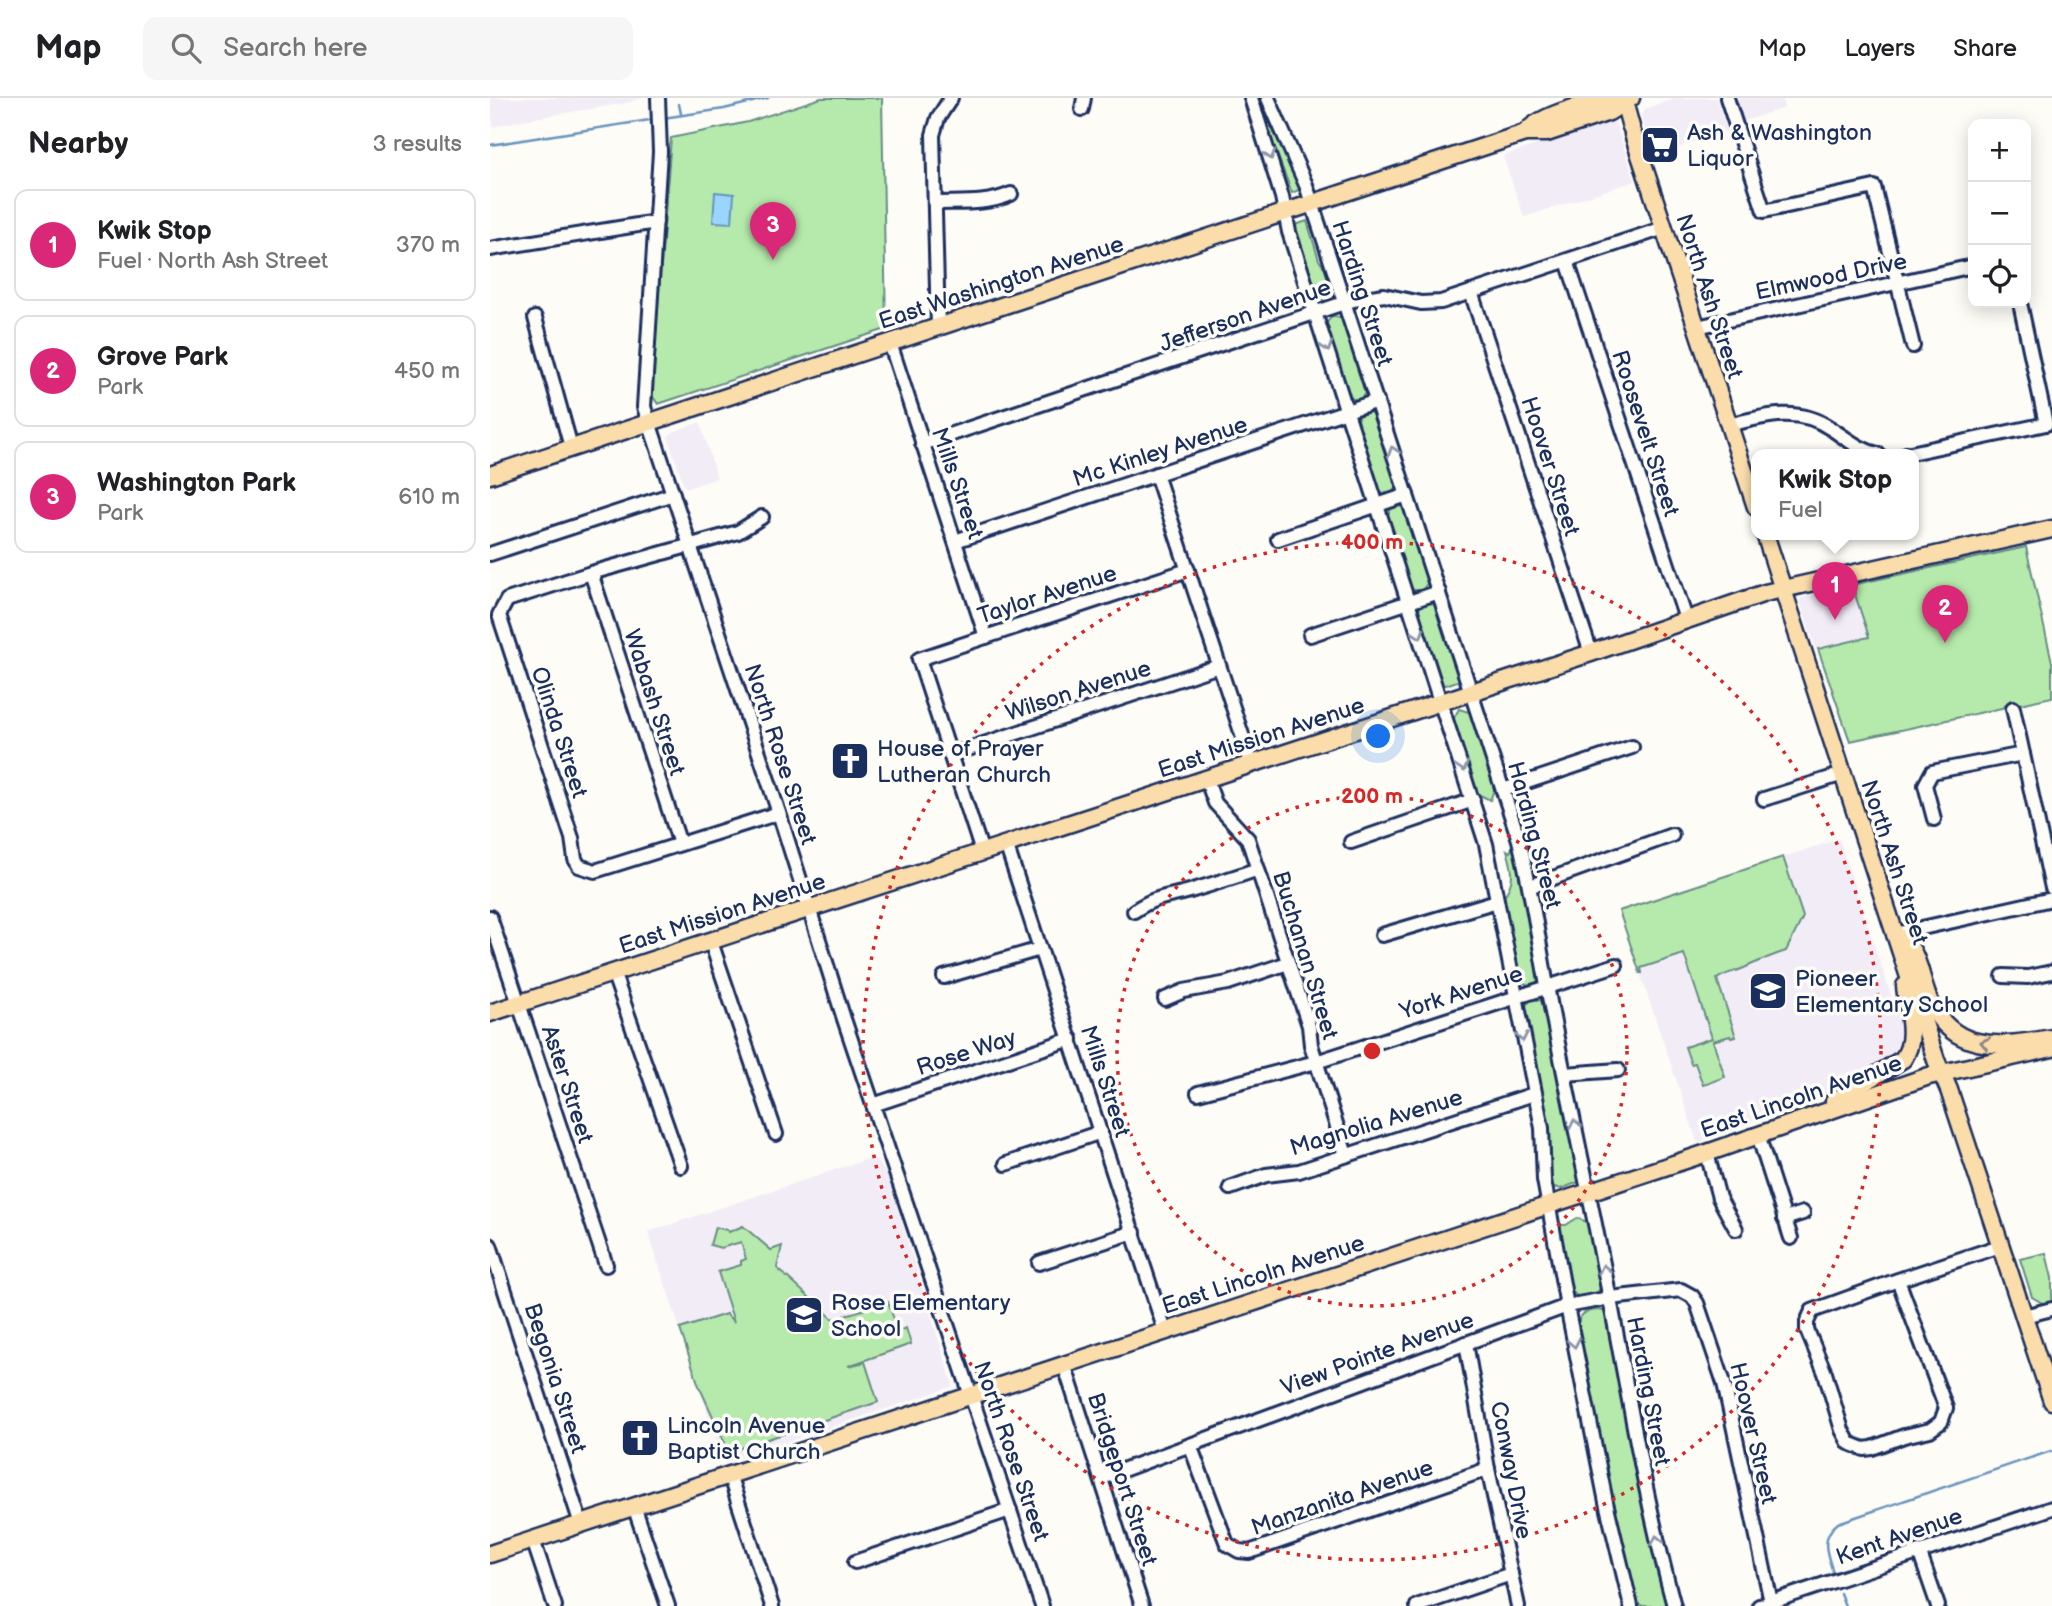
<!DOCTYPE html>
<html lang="en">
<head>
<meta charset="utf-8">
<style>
	body { margin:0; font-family:"Balsamiq Sans",sans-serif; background:#f6f6f6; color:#202124 }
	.controls { position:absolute; right:21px; top:21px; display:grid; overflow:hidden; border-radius:14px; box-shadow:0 4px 18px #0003 }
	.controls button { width:63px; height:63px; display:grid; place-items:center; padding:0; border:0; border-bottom:2px solid #e0e0e0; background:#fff; color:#202124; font:35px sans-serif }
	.you { position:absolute; left:889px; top:639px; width:24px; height:24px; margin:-18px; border:5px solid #fff; border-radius:50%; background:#1a73e8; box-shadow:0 0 0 10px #1a73e833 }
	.badge { display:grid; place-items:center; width:46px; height:46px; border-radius:50%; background:#db2777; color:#fff; font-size:23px; font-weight:700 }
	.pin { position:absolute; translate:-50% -58px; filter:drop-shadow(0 2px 4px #0008) }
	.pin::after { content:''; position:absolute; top:37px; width:24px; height:21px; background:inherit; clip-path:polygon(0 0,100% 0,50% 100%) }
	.popup { position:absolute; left:1261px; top:351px; width:168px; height:91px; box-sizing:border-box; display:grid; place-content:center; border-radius:14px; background:#fff; filter:drop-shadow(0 2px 5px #0005); font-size:23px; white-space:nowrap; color:#757577 }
	.popup b { font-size:26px; color:#202124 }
	.popup::after { content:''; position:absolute; left:50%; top:100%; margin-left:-14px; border:14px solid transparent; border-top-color:#fff }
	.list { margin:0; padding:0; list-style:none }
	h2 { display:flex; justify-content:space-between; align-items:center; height:91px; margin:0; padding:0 28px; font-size:30px }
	h2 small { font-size:23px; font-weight:400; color:#757577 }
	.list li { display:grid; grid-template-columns:46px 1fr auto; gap:21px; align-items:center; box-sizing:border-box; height:112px; margin:0 14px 14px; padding:0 14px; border:2px solid #e0e0e0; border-radius:14px }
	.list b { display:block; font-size:26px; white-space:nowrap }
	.list p { margin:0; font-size:23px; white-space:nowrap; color:#757577 }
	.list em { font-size:23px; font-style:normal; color:#757577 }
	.icon { flex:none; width:38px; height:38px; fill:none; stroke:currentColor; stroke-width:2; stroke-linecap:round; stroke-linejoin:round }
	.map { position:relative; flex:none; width:1562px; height:1508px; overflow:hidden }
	header { display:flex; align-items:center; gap:42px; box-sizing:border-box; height:98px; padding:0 35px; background:#fff; border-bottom:2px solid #e0e0e0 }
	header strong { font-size:33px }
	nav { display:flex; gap:38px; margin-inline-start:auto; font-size:24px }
	.search { width:490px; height:63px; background:#f6f6f6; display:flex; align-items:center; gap:18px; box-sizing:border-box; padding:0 24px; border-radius:14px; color:#757577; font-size:26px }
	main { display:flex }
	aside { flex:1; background:#fff }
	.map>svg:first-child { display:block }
	.built { fill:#f2ecf7 }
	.green { fill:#b6eaac; stroke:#688c85; stroke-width:2 }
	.water { fill:#9ad5fb; stroke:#6793bc; stroke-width:2 }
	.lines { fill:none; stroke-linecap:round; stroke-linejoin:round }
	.stream { stroke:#6793bc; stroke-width:2.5 }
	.minor-casing { stroke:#1b2f5e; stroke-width:18 }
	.major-casing { stroke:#1b2f5e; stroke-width:21 }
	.minor { stroke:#fdfcf7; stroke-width:12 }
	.major { stroke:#fbddab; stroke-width:16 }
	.oneway { stroke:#8c96aa }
	.oneway2 { stroke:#8b8684 }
	.ring { fill:none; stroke:#d62828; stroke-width:3.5; stroke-dasharray:3.5 7 }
	.labels { text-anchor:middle; stroke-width:7; stroke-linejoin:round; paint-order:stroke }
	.poi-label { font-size:23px; fill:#1b2f5e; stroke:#fdfcf7; text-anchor:start }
	.street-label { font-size:23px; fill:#1b2f5e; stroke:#fdfcf7 }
	.centre { fill:#d62828; stroke:#fdfcf7; stroke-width:3.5 }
	.ring-label { font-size:21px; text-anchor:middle; font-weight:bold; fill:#d62828; stroke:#fdfcf7; stroke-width:7; stroke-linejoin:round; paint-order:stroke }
</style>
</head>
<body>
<header>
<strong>Map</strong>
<div class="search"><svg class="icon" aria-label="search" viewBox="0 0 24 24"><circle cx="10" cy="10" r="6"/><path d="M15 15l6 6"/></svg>Search here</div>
<nav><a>Map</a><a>Layers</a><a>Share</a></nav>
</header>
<main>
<aside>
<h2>Nearby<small>3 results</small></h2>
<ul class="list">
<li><span class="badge">1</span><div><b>Kwik Stop</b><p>Fuel · North Ash Street</p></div><em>370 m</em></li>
<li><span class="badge">2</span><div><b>Grove Park</b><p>Park</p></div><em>450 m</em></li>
<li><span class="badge">3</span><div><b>Washington Park</b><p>Park</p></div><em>610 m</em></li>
</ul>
</aside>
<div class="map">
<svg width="1562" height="1508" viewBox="0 0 1562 1508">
	<rect width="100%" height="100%" fill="#fdfcf7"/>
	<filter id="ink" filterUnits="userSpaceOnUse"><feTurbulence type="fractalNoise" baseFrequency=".0143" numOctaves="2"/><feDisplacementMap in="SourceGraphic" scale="14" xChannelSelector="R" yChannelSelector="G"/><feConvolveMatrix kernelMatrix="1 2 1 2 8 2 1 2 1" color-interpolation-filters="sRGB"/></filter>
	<g filter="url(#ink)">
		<!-- built -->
		<g class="built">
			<path d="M0,0H151L136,5L32,22L3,29Z"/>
			<path d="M1187,0H1226L1237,33L1163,58L1151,17L1157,10Z"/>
			<path d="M1246,0H1292L1294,10L1254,23Z"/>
			<path d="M1121,22L1125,24L1145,83L1034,119L1013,58Z"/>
			<path d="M210,324L227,380L198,390L194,388L178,339L183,334Z"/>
			<path d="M1362,488L1379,540L1326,551L1310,503L1311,500Z"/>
			<path d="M1349,741L1416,942L1411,952L1322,1003L1223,1036L1208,1046L1129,813Z"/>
			<path d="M384,1059L396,1075L463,1287L461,1289L234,1365L158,1134Z"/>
		</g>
		<!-- green -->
		<g class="green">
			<path d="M331,0H392L396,231L168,306L161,296L181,40L258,24Z"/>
			<path d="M769,5L800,65L811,91L802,95L768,6Z"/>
			<path d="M817,123L829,162L842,181L846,196L844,201L837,204L826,199L804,130L805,127Z"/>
			<path d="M842,218L855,220L878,292L870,301H863L857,297L835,227Z"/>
			<path d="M880,314L886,318L908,388L901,395H892L887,391L866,325L870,317Z"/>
			<path d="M910,408L917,412L940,482L932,492H923L918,488L896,419L901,411Z"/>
			<path d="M1536,449L1562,564V599L1360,643L1328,551L1379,539L1362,487Z"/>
			<path d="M941,505L947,508L971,578L970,582L953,588L949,584L927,516L931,507Z"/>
			<path d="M969,611L982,615L1007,690L1004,692L1000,702L986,695L962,623Z"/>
			<path d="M1025,743L1050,880L1046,885L1038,887L1028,882L1012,801C1026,783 1023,772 1017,752L1020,754Z"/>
			<path d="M1293,759L1313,819L1296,853C1280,858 1267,864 1254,870C1245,874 1235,875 1227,881L1246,939L1241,940L1240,938L1223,943L1235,979L1213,987L1205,965L1201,966L1195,949L1222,940L1194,856L1151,870L1152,875H1150L1129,813Z"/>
			<path d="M1042,901L1054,903L1091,1083L1071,1091L1065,1089L1064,1091L1061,1089L1034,909Z"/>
			<path d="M1087,1120L1099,1125L1112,1186L1107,1196C1096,1200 1085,1202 1081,1190L1067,1123L1072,1127H1076Z"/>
			<path d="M253,1128L281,1152L292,1148L287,1170L343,1221L398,1204L408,1233L416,1230L421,1246L358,1268L375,1264L388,1304L239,1354L209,1288L190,1231L236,1216L244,1224L228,1174L251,1167V1163L256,1161L251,1144L231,1150L220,1147L225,1129L237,1132L239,1134Z"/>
			<path d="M1556,1155L1562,1180V1204L1554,1206L1542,1199L1530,1161Z"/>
			<path d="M1111,1212L1117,1216L1181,1508H1148L1129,1434L1088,1227C1089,1214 1099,1212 1111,1212Z"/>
		</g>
		<!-- water -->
		<path class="water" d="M225,94L244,96L242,125L223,124Z"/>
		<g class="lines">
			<!-- stream -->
			<g class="stream">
				<path d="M189,6L191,16"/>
				<path d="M173,20L234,11L278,0"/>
				<path d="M0,47L166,21"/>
				<path d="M1343,1474C1336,1454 1330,1439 1348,1425L1561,1353"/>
				<path d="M1350,1495L1355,1508"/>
			</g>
			<!-- minor casing -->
			<g class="minor-casing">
				<g id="minor">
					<path d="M168,0L170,54L154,309L289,715L354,921L552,1508"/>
					<path d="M761,0L792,99L799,134L996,746L1052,1030L1054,1082L1077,1208L1116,1404L1141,1508"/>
					<path d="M778,0L816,87L1029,742C1041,790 1048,839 1057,888C1076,991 1099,1093 1119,1196C1139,1300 1156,1405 1184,1508"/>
					<path d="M1237,0L1274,113L1384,89L1423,248"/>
					<path d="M592,11L594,0"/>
					<path d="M445,105C470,104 496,107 521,96"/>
					<path d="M0,151L166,124"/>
					<path d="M1077,163L1196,521"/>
					<path d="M981,194L1101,555"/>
					<path d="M45,220L81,349"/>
					<path d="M448,229L443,37L448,20L461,0"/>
					<path d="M1207,229L1483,168"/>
					<path d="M400,245L496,539"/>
					<path d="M1239,327C1274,318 1308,308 1340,330C1356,340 1369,352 1388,356"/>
					<path d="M432,346L863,202L894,197L931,205L951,204L1174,130"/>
					<path d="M1416,356L1556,326L1530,205"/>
					<path d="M666,376L761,664"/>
					<path d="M272,419L248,434L101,475L17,502L9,517L82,740L85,761L89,768L105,773L289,715"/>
					<path d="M788,441L917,397"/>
					<path d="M465,443L887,303"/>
					<path d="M0,456L183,396"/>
					<path d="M101,475L190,746"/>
					<path d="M820,537L949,494"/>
					<path d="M1523,610L1562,790"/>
					<path d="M460,657L729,568"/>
					<path d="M716,680L725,705L758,741L819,928L821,947L856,1057"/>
					<path d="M1013,692L1142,649"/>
					<path d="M1274,701L1353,676"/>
					<path d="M1444,721L1435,687L1442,674L1533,656"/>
					<path d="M861,744L983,702"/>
					<path d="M516,746L675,1233"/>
					<path d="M492,754L429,561L698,472"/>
					<path d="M1041,788L1182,737"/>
					<path d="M644,813C668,797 676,800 700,793C723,786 746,779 768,771"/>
					<path d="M0,819L116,1167"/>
					<path d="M1405,836L1562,801"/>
					<path d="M892,837L1007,803"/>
					<path d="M221,844L286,1036"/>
					<path d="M123,874L191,1068"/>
					<path d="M1513,878L1538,879L1562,874"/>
					<path d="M454,879L550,851"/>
					<path d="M675,901L694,893L738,885L798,865"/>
					<path d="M1075,976L1128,972"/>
					<path d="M708,995L826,964L1126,867"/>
					<path d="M383,1007L581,941"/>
					<path d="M1268,1037L1301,1140"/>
					<path d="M1217,1055L1229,1100L1246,1131"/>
					<path d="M516,1066L611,1034"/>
					<path d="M740,1090L776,1077L809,1073L1044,996"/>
					<path d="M1294,1121L1313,1115"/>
					<path d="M0,1147L91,1426"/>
					<path d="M549,1165L644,1134"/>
					<path d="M1408,1182L1456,1310L1451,1324L1440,1332L1414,1338L1382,1350L1374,1351L1359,1345L1352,1332L1335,1275L1317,1232V1224L1322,1213L1408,1182L1510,1148"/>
					<path d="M1534,1218L1562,1211"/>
					<path d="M976,1245L998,1371L1028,1508"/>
					<path d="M574,1266L652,1508"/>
					<path d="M700,1347L737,1446L749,1453L759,1454L998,1371"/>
					<path d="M239,1376L282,1508"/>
					<path d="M611,1380L1077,1208L1120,1200L1191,1192L1202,1198L1207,1205L1234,1285L1281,1504"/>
					<path d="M144,1408L178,1508"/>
					<path d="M43,1442L65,1508"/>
					<path d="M1429,1453L1448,1508"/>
					<path d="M365,1464L520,1412"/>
					<path d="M927,1508L1021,1476"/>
					<path d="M1269,1508L1562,1410"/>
				</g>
			</g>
			<!-- major casing -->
			<g class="major-casing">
				<g id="major">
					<path d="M1133,0L1141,29"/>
					<path d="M1035,35C1052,16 1108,0 1134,3"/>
					<path d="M1143,36L1266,409"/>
					<path d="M0,377L1035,35H1057L1119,14L1141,0"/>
					<path d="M1275,436L1405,836L1446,962L1459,992L1562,1303"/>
					<path d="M1405,836C1410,841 1418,846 1421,851C1429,863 1432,883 1437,897C1460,957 1511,949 1562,940"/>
					<path d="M0,915L1101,555L1275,495L1562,431"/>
					<path d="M1344,1003L1413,961C1428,941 1417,911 1415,888"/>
					<path d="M0,1456L1217,1055L1439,978L1562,950"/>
				</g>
			</g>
			<!-- minor -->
			<use href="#minor" class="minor"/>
			<!-- major -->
			<use href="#major" class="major"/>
		</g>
		<!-- one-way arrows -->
		<defs><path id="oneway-chevron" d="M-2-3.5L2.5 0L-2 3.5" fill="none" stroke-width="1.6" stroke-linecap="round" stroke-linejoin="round" transform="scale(1.75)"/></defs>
		<g class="oneway">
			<use href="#oneway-chevron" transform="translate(780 57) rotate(73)"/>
			<use href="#oneway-chevron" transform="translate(837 249) rotate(72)"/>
			<use href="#oneway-chevron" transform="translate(903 353) rotate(-108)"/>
			<use href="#oneway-chevron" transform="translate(929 536) rotate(72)"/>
			<use href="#oneway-chevron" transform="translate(973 669) rotate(72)"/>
			<use href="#oneway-chevron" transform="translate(1032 939) rotate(79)"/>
			<use href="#oneway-chevron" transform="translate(1085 1026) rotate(-101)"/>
			<use href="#oneway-chevron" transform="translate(1114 1171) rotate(-101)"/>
			<use href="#oneway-chevron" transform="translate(1084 1245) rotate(79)"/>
			<use href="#oneway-chevron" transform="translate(1167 1442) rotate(-102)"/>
		</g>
		<use class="oneway2" href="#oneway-chevron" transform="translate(1495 945) rotate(-168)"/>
	</g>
	<!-- distance rings -->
	<g class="ring">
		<circle cx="882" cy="953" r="255"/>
		<circle cx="882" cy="953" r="509"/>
	</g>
	<!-- icons -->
	<defs>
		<g id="supermarket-square" transform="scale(2.0125)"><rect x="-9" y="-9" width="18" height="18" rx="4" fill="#1b2f5e" stroke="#fdfcf7"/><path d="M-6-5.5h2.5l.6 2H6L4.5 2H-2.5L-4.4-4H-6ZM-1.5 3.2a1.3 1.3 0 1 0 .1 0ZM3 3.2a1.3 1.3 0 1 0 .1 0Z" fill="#fff"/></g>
		<g id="church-square" transform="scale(2.0125)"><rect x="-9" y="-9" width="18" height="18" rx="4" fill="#1b2f5e" stroke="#fdfcf7"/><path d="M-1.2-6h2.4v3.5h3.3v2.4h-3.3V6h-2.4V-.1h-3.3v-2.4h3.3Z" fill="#fff"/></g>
		<g id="school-square" transform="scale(2.0125)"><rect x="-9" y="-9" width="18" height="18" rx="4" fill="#1b2f5e" stroke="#fdfcf7"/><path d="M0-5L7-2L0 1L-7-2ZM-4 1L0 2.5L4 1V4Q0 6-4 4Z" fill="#fff"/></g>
	</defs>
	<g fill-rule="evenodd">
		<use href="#supermarket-square" x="1170" y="47"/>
		<use href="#church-square" x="360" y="663"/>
		<use href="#school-square" x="1278" y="893"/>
		<use href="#school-square" x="314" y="1217"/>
		<use href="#church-square" x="150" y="1340"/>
	</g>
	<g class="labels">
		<!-- poi labels -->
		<g class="poi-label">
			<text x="1197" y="42">Ash &amp; Washington<tspan x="1197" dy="26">Liquor</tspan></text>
			<text x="387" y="658">House of Prayer<tspan x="387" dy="26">Lutheran Church</tspan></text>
			<text x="1305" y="888">Pioneer<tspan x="1305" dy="26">Elementary School</tspan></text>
			<text x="341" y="1212">Rose Elementary<tspan x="341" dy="26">School</tspan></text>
			<text x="177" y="1335">Lincoln Avenue<tspan x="177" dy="26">Baptist Church</tspan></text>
		</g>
		<!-- street labels -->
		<g class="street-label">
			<text transform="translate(1341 178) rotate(-12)" y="8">Elmwood Drive</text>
			<text transform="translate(511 184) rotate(-18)" y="8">East Washington Avenue</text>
			<text transform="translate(873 195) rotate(72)" y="8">Harding Street</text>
			<text transform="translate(1220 198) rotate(72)" y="8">North Ash Street</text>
			<text transform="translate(755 217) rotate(-19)" y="8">Jefferson Avenue</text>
			<text transform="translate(1156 335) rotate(72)" y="8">Roosevelt Street</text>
			<text transform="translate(670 353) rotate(-18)" y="8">Mc Kinley Avenue</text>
			<text transform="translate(1061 368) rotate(72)" y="8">Hoover Street</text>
			<text transform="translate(468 385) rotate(71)" y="8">Mills Street</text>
			<text transform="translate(557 496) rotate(-18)" y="8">Taylor Avenue</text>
			<text transform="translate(588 592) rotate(-18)" y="8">Wilson Avenue</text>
			<text transform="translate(165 604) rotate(72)" y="8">Wabash Street</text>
			<text transform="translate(70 634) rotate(72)" y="8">Olinda Street</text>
			<text transform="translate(771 639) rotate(-18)" y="8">East Mission Avenue</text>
			<text transform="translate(291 656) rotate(72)" y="8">North Rose Street</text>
			<text transform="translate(1045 737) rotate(75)" y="8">Harding Street</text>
			<text transform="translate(1405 764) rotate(72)" y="8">North Ash Street</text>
			<text transform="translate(232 815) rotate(-18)" y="8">East Mission Avenue</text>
			<text transform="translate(816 857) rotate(73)" y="8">Buchanan Street</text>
			<text transform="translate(971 894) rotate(-18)" y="8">York Avenue</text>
			<text transform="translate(476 954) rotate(-18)" y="8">Rose Way</text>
			<text transform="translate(616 983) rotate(72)" y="8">Mills Street</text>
			<text transform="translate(78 986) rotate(72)" y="8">Aster Street</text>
			<text transform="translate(1311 998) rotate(-19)" y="8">East Lincoln Avenue</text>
			<text transform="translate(886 1024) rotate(-17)" y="8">Magnolia Avenue</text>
			<text transform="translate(773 1176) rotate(-18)" y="8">East Lincoln Avenue</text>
			<text transform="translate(887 1255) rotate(-20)" y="8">View Pointe Avenue</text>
			<text transform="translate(66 1280) rotate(72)" y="8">Begonia Street</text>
			<text transform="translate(1159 1293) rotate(79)" y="8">Harding Street</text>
			<text transform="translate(1264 1335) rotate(77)" y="8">Hoover Street</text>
			<text transform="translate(522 1353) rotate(71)" y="8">North Rose Street</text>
			<text transform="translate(1022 1372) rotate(79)" y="8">Conway Drive</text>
			<text transform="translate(633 1381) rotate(72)" y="8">Bridgeport Street</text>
			<text transform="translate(852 1399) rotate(-19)" y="8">Manzanita Avenue</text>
			<text transform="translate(1409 1438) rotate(-19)" y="8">Kent Avenue</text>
		</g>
	</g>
	<circle cx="882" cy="953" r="10" class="centre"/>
	<g class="ring-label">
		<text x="882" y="451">400 m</text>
		<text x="882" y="705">200 m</text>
	</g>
</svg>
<div class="controls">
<button>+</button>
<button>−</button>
<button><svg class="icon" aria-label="locate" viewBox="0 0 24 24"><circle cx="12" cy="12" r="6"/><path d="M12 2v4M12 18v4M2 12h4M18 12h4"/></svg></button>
</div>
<div class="you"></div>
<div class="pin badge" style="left:1345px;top:522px">1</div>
<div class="popup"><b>Kwik Stop</b>Fuel</div>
<div class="pin badge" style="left:1455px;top:545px">2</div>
<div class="pin badge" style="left:283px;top:162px">3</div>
</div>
</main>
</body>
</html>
